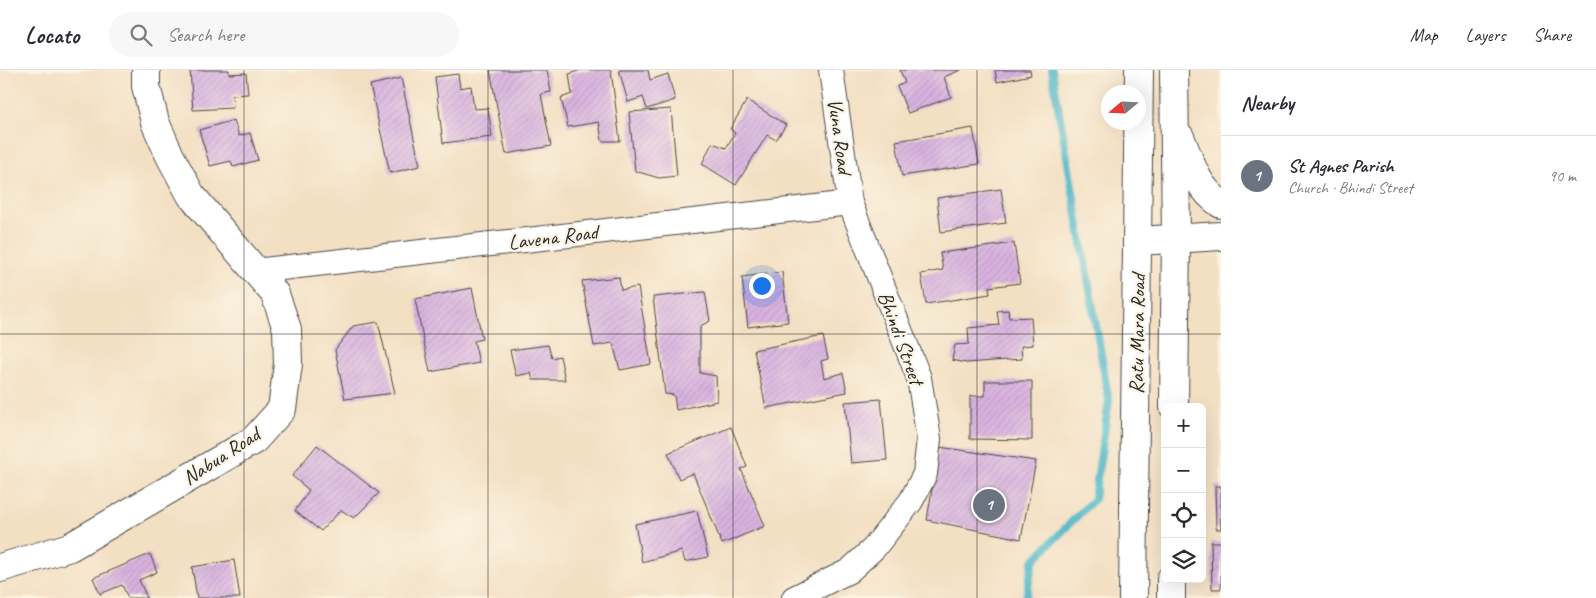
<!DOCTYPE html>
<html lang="en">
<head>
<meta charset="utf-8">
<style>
	body { margin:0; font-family:Caveat,sans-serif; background:#f7f7f7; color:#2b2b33 }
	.controls { position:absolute; right:15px; bottom:15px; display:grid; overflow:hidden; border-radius:8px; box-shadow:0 5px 20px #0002 }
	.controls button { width:45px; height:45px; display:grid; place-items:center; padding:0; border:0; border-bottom:1px solid #e1e1e2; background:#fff; color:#2b2b33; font:25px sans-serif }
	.compass { position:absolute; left:1101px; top:15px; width:45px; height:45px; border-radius:50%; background:#fff; box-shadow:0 5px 20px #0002; rotate:251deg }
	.you { position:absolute; left:761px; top:215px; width:18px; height:18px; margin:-12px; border:4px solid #fff; border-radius:50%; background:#1a73e8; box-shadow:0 0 0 8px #1a73e833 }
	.badge { display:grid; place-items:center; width:32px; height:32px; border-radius:50%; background:#b45309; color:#fff; font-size:16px; font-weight:700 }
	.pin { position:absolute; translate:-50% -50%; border:2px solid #fff; box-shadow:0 1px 5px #0006 }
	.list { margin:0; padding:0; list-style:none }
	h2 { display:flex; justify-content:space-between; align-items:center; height:65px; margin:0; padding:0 20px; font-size:21px }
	h2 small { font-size:16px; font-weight:400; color:#7c7c81 }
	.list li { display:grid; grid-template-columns:32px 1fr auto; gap:15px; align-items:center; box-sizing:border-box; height:80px; padding:0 20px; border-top:1px solid #e1e1e2 }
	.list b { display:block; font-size:19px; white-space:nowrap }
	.list p { margin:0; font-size:16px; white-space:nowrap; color:#7c7c81 }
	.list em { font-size:16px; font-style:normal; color:#7c7c81 }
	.icon { flex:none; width:28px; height:28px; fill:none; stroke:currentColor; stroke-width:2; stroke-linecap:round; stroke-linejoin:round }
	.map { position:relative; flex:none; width:1221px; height:528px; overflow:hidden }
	header { display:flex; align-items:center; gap:30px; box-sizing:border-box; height:70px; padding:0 25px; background:#fff; border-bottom:1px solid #e1e1e2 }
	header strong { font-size:24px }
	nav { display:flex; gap:28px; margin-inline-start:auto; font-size:18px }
	.search { width:350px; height:45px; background:#f7f7f7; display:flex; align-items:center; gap:12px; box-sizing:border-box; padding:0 18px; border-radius:28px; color:#7c7c81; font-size:19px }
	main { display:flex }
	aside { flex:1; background:#fff }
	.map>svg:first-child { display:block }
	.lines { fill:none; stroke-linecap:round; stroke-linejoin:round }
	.stream { stroke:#4ab6c6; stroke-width:8 }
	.building { fill:url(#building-hatch) }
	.street-casing { stroke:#494642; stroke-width:26 }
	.secondary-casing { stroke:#494642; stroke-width:30 }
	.primary-casing { stroke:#494642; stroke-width:30 }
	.highway-casing { stroke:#494642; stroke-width:30 }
	.street { stroke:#fff; stroke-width:24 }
	.secondary { stroke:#fff; stroke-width:28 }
	.primary { stroke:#fff; stroke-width:28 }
	.highway { stroke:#fff; stroke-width:28 }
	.grid { fill:none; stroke:#2b2b2b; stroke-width:1; stroke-opacity:0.55 }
	.labels { text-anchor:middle; stroke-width:4.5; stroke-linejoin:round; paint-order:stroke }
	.street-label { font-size:21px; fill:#2b2b2b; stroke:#fcf5e5 }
</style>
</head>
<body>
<header>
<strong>Locato</strong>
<div class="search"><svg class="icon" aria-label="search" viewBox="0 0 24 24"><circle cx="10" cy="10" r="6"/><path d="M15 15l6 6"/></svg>Search here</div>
<nav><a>Map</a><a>Layers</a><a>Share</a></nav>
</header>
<main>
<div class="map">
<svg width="1221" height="528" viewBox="0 0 1221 528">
	<defs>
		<pattern id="building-hatch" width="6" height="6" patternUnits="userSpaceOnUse" patternTransform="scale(1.25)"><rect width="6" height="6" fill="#d9b3e0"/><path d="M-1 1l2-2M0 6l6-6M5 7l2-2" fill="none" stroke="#ba9ac0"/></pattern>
	</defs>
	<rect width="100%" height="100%" fill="#fcf5e5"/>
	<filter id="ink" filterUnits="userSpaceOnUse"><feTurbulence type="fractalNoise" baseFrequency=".02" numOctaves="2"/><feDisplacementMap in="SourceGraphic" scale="10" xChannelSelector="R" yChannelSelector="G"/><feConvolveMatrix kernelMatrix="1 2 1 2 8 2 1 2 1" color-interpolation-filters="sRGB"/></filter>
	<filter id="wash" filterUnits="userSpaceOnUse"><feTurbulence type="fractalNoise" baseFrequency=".0096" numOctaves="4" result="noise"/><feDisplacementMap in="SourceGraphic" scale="20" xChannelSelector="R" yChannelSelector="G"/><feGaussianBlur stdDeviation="1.12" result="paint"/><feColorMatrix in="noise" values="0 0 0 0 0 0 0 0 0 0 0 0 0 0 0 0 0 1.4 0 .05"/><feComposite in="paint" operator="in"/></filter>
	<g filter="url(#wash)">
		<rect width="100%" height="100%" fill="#f3dfc2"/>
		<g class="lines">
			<!-- stream -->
			<path class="stream" d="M1026,528L1033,491L1094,429L1109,331L1052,0"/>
		</g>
		<g id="blocks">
			<!-- building -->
			<g class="building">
				<path d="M190,0H229V4L246,3L248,24L232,25L233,38L193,40Z"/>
				<path d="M490,0H547L551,22L541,24L551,76L506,84Z"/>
				<path d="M581,0H611L620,71H602L599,52L568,57L561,28L572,24L569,4Z"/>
				<path d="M619,0H648L650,10L668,4L675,30L647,39L643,27L628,32Z"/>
				<path d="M900,0H961L944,7L951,27L908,43L897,16L905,13Z"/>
				<path d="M995,0H1030L1031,5L997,12Z"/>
				<path d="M458,4L460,18L471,16L474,39L488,38L492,67L443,73L435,7Z"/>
				<path d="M401,8L420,96L390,103L370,15Z"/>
				<path d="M747,30L786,55L776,70L767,65L736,115L702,94L712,73L726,78L735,63L730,59Z"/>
				<path d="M671,39L677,106L659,108L635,101L629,42Z"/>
				<path d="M234,50L239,66L250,63L258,90L233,97L231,91L210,96L199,60Z"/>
				<path d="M973,58L979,94L902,106L896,71Z"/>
				<path d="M1001,119L1006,153L941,162L937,128Z"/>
				<path d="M1014,173L1020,213L989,217L990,224L926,234L921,204L943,200L940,183Z"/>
				<path d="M782,202L788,252L748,257L742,207Z"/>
				<path d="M619,207L621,220L638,217L651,294L620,300L613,273L594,276L582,211Z"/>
				<path d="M472,218L482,269L474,271L479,293L430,302L415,229Z"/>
				<path d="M705,222L710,251L700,256V303L716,306L717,331L676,340L674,325L665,324L653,227Z"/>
				<path d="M1008,240L1009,248L1031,247L1033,275L1021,276L1022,289L966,293L952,290L955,275L969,274L968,258L999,255L997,241Z"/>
				<path d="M378,252L395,323L345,329L335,280L353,256Z"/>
				<path d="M823,266L828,289L821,291L824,308L843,303L847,322L766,338L754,280Z"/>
				<path d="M548,275L552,288L560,286L565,310H533L531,303L516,306L510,280Z"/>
				<path d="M985,311H1032V370L970,369V326H985Z"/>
				<path d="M881,329L887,390L851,393L845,332Z"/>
				<path d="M731,357L747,397L741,399L765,456L722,474L693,403L679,409L668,383Z"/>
				<path d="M317,375L379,423L354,448L341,440L321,461L295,441L309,420L292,406Z"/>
				<path d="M939,377L1036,391L1021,469L927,450Z"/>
				<path d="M1215,416H1221V459H1216Z"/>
				<path d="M697,441L708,487L685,492L682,481L642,492L635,454Z"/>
				<path d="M1211,472H1221V519H1212Z"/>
				<path d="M150,484L157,502L139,510L147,528H128L122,515L100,524L93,508Z"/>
				<path d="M234,490L240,528H197L192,497Z"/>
			</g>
		</g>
	</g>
	<g filter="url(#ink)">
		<use href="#blocks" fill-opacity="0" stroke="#494642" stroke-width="1"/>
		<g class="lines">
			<!-- street casing -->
			<g class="street-casing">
				<g id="street">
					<path d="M255,201L850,133"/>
					<path d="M794,528L849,501L874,478L911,431L925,404L929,369L919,308L850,133L831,0"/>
				</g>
			</g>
			<!-- secondary casing -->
			<g class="secondary-casing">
				<path id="secondary" d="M0,498L70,477L254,370L282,339L288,294L287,259L275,224L191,125L170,86L155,52L146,16V0"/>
			</g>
			<!-- primary casing -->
			<g class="primary-casing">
				<path id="primary" d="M1138,171L1221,166"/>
			</g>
			<!-- highway casing -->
			<g class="highway-casing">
				<g id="highway">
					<path d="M1174,0L1176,167L1174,337"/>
					<path d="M1180,67C1191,93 1196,117 1221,134"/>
					<path d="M1133,528L1139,0"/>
					<path d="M1171,528V509"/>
				</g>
			</g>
			<!-- street -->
			<use href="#street" class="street"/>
			<!-- secondary -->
			<use href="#secondary" class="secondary"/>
			<!-- primary -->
			<use href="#primary" class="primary"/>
			<!-- highway -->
			<use href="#highway" class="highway"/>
		</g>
	</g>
	<!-- grid -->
	<path class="grid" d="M244,0V528M488,0V528M733,0V528M977,0V528M0,264H1221"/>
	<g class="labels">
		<!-- street labels -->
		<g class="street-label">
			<text transform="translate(840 66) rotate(82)" y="7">Vuna Road</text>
			<text transform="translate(553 167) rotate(-7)" y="7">Lavena Road</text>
			<text transform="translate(1137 264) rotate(-89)" y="7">Ratu Mara Road</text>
			<text transform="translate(901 268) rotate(70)" y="7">Bhindi Street</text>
			<text transform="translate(221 386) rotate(-33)" y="7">Nabua Road</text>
		</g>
	</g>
</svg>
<div class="controls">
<button>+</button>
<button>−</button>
<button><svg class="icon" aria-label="locate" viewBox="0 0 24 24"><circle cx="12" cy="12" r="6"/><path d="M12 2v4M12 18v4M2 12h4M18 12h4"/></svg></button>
<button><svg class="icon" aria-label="layers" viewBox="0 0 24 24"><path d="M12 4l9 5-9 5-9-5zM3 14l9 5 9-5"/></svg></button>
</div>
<svg class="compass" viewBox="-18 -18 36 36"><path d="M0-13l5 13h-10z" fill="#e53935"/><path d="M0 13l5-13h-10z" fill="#7c7c81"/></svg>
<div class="you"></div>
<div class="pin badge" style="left:989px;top:435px;background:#6b7280">1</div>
</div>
<aside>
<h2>Nearby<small></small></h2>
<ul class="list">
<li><span class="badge" style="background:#6b7280">1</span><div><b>St Agnes Parish</b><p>Church · Bhindi Street</p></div><em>90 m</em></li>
</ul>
</aside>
</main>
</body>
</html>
